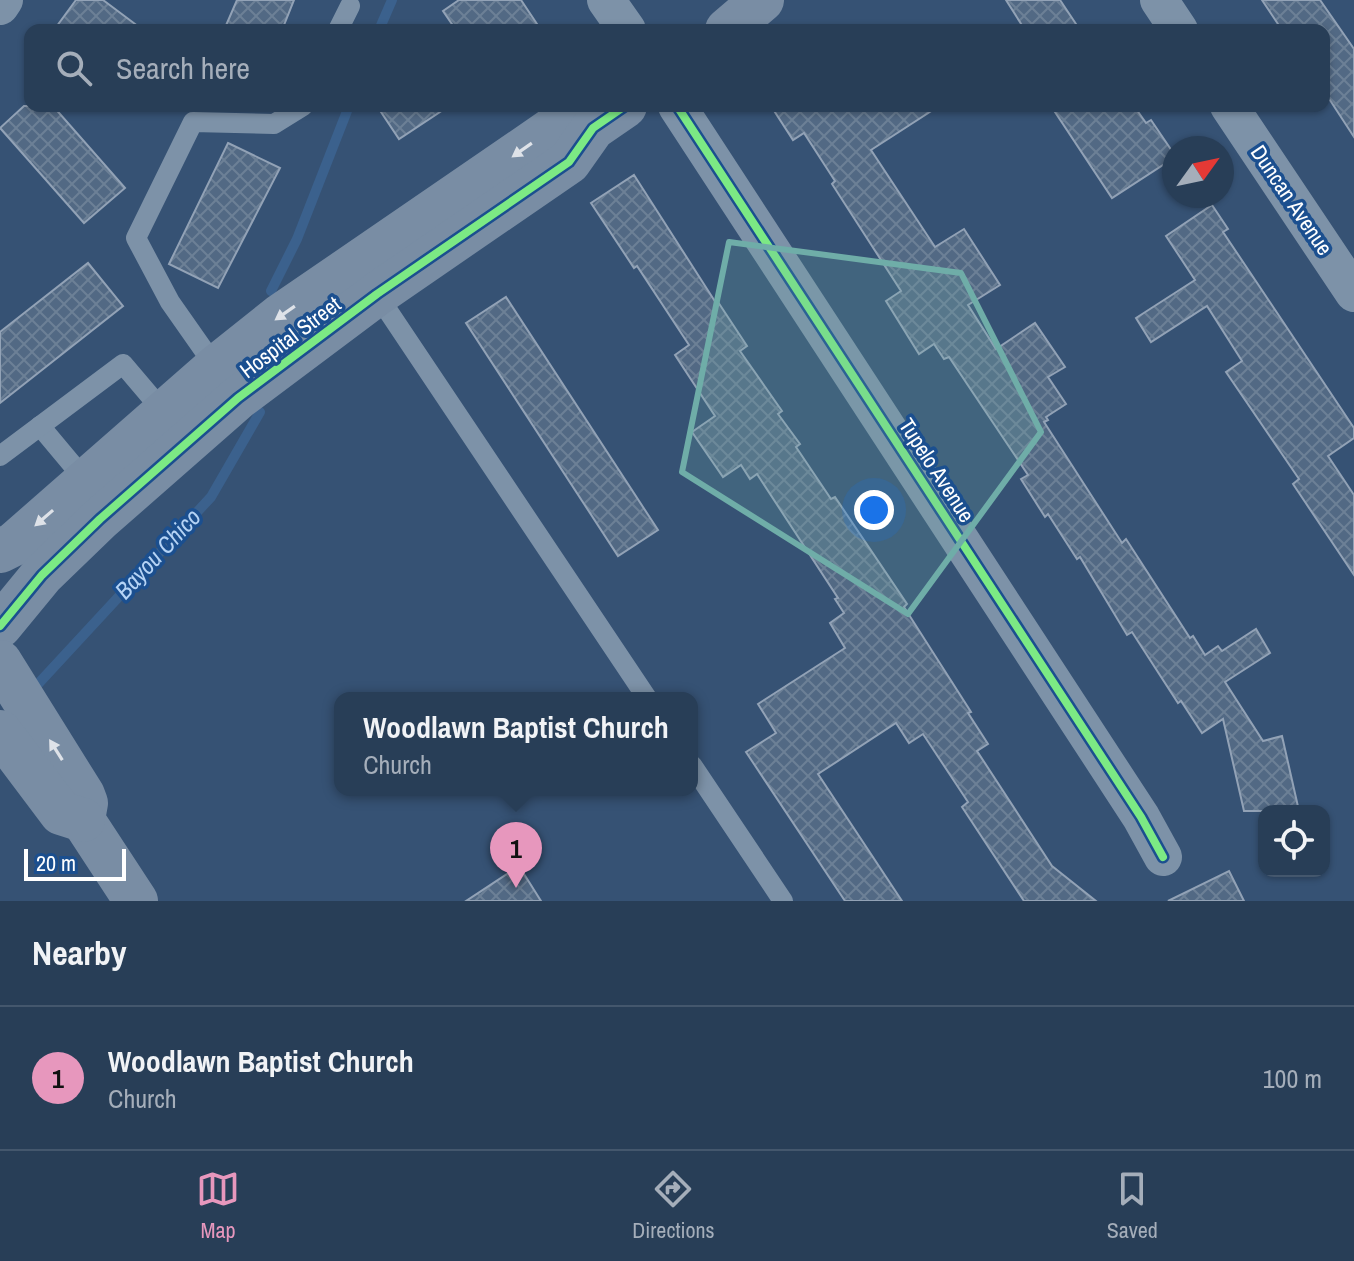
<!DOCTYPE html>
<html lang="en">
<head>
<meta charset="utf-8">
<style>
	body { margin:0; font-family:"Archivo Narrow",sans-serif; background:#344961; color:#f1f3f6 }
	.controls { position:absolute; right:24px; bottom:24px; display:grid; overflow:hidden; border-radius:16px; box-shadow:0 2px 6px #0004 }
	.controls button { width:72px; height:72px; display:grid; place-items:center; padding:0; border:0; border-bottom:2px solid #44576d; background:#283e57; color:#f1f3f6; font:40px sans-serif }
	.compass { position:absolute; left:1162px; top:136px; width:72px; height:72px; border-radius:50%; background:#283e57; box-shadow:0 2px 6px #0004; rotate:57deg }
	.scale { position:absolute; left:24px; bottom:20px; width:102px; box-sizing:border-box; padding-left:8px; border:4px solid #fff; border-top:0; font-size:22px; line-height:28px; white-space:nowrap; color:#fff; -webkit-text-stroke:6px #1b4f8f; paint-order:stroke }
	.you { position:absolute; left:874px; top:510px; width:28px; height:28px; margin:-20px; border:6px solid #fff; border-radius:50%; background:#1a73e8; box-shadow:0 0 0 12px #1a73e833 }
	.badge { display:grid; place-items:center; width:52px; height:52px; border-radius:50%; background:#e797bd; color:#111; font-size:26px; font-weight:700 }
	.pin { position:absolute; translate:-50% -66px; filter:drop-shadow(0 2px 4px #0008) }
	.pin::after { content:''; position:absolute; top:42px; width:28px; height:24px; background:inherit; clip-path:polygon(0 0,100% 0,50% 100%) }
	.popup { position:absolute; left:334px; top:692px; width:364px; height:104px; box-sizing:border-box; display:grid; place-content:center; border-radius:16px; background:#283e57; filter:drop-shadow(0 2px 6px #0005); font-size:26px; white-space:nowrap; color:#a5aeba }
	.popup b { font-size:30px; color:#f1f3f6 }
	.popup::after { content:''; position:absolute; left:50%; top:100%; margin-left:-16px; border:16px solid transparent; border-top-color:#283e57 }
	.list { margin:0; padding:0; list-style:none }
	h2 { display:flex; justify-content:space-between; align-items:center; height:104px; margin:0; padding:0 32px; font-size:34px }
	h2 small { font-size:26px; font-weight:400; color:#a5aeba }
	.list li { display:grid; grid-template-columns:52px 1fr auto; gap:24px; align-items:center; box-sizing:border-box; height:144px; padding:0 32px; border-top:2px solid #44576d }
	.list b { display:block; font-size:30px; white-space:nowrap }
	.list p { margin:0; font-size:26px; white-space:nowrap; color:#a5aeba }
	.list em { font-size:26px; font-style:normal; color:#a5aeba }
	.icon { flex:none; width:44px; height:44px; fill:none; stroke:currentColor; stroke-width:2; stroke-linecap:round; stroke-linejoin:round }
	.map { position:relative; flex:none; width:1354px; height:901px; overflow:hidden }
	.search { position:absolute; background:#283e57; box-shadow:0 2px 6px #0004; left:24px; right:24px; top:24px; height:88px; display:flex; align-items:center; gap:20px; box-sizing:border-box; padding:0 28px; border-radius:16px; color:#a5aeba; font-size:30px }
	.sheet { height:248px; background:#283e57 }
	nav { display:flex; justify-content:space-around; align-items:center; box-sizing:border-box; height:112px; border-top:2px solid #44576d; background:#283e57; font-size:22px; color:#a5aeba }
	nav a { display:grid; justify-items:center; gap:4px }
	nav .on { color:#e797bd }
	.map>svg:first-child { display:block }
	.lines { fill:none; stroke-linecap:round; stroke-linejoin:round }
	.stream { stroke:#3b618d; stroke-width:10 }
	.building { fill:url(#building-cross-hatch); stroke:#92a2b6; stroke-width:2 }
	.lane { stroke:#7d92a8; stroke-width:20 }
	.street { stroke:#7d92a8; stroke-width:38 }
	.secondary { stroke:#798da4; stroke-width:44 }
	.cycleway-casing { stroke:#1b4f8f; stroke-width:13 }
	.cycleway { stroke:#7ce984; stroke-width:8 }
	.oneway { fill:#dee2e8 }
	.marked { fill:#6fada8; fill-opacity:0.2; stroke:#6fada8; stroke-width:6; stroke-linejoin:round }
	.labels { text-anchor:middle; stroke-width:7; stroke-linejoin:round; paint-order:stroke }
	.street-label { font-size:22px; fill:#fff; stroke:#1b4f8f }
	.water-label { font-size:24px; font-style:italic; fill:#b5d3f5; stroke:#1b4f8f }
</style>
</head>
<body>
<div class="map">
<svg width="1354" height="901" viewBox="0 0 1354 901">
	<defs>
		<pattern id="building-cross-hatch" width="8" height="8" patternUnits="userSpaceOnUse" patternTransform="scale(2)"><rect width="8" height="8" fill="#526984"/><path d="M0 0l8 8M0 8l8-8" fill="none" stroke="#6c8096"/></pattern>
	</defs>
	<rect width="100%" height="100%" fill="#365274"/>
	<g class="lines">
		<!-- stream -->
		<g class="stream">
			<path d="M379,30L392,0"/>
			<path d="M271,291L297,239L349,106"/>
			<path d="M38,684L211,497L260,412"/>
		</g>
	</g>
	<!-- building -->
	<g class="building">
		<path d="M76,0H103L143,30H54Z"/>
		<path d="M237,0H294L282,30H224Z"/>
		<path d="M459,0H521L541,30H456L443,11Z"/>
		<path d="M1006,0H1060L1080,30H1025Z"/>
		<path d="M1262,0H1320L1354,49V137L1324,91V30H1282Z"/>
		<path d="M24,106H53L125,188L84,223L0,128Z"/>
		<path d="M377,106H449L399,139Z"/>
		<path d="M771,106H939L871,150L935,247L964,229L1000,285L968,305L996,349L1035,323L1065,367L1048,377L1066,404L1046,417L1048,420L1044,422L1122,543L1126,539L1190,638L1193,636L1205,655L1218,646L1222,651L1256,629L1270,653L1225,682L1263,741L1282,736L1299,811H1244L1223,719L1202,733L1181,701L1178,703L1132,632L1127,635L1080,557L1077,559L1048,514L1045,517L1021,479L1028,475L949,357L944,359L934,344L919,354L886,301L901,291L832,184L835,181L804,133L793,140Z"/>
		<path d="M1051,106H1134L1146,123L1151,120L1174,154L1168,158L1169,161L1112,198Z"/>
		<path d="M228,143L280,168L218,288L169,264Z"/>
		<path d="M634,175L716,303L718,302L747,346L740,351L782,411L778,414L800,444L796,447L831,499L835,497L907,604L904,607L971,712L968,713L988,744L977,751L1052,866L1096,901H1024L962,807L968,802L923,734L909,743L896,723L818,774L902,901H845L746,752L776,733L758,704L845,648L830,623L844,613L835,599L838,598L757,474L750,479L741,465L723,477L692,432L715,416L675,355L689,345L637,266L634,268L591,203Z"/>
		<path d="M1212,205L1228,229L1223,232L1354,428V438L1328,456L1354,495V575L1293,484L1299,479L1226,372L1242,361L1207,306L1151,342L1136,318L1195,280L1166,236Z"/>
		<path d="M88,263L123,306L0,403V332Z"/>
		<path d="M506,297L658,530L618,556L466,323Z"/>
		<path d="M519,866L541,901H466Z"/>
		<path d="M1229,871L1244,901H1168Z"/>
	</g>
	<g class="lines">
		<!-- lane -->
		<g class="lane">
			<path d="M338,30L350,6"/>
			<path d="M374,290L647,698"/>
			<path d="M217,369L170,302L136,238L193,122L274,124L303,106"/>
			<path d="M40,426L86,481"/>
			<path d="M0,456L123,364L168,417"/>
			<path d="M692,765L783,901"/>
		</g>
		<!-- street -->
		<g class="street">
			<path d="M606,0L627,30"/>
			<path d="M1159,0L1179,30"/>
			<path d="M0,6L4,0"/>
			<path d="M677,106L1141,817L1163,857"/>
			<path d="M1229,106L1354,293"/>
		</g>
		<!-- secondary -->
		<g class="secondary">
			<path d="M727,30L762,0"/>
			<path d="M0,551L14,544L216,367L280,316L554,128H593"/>
			<path d="M0,626L42,575L100,519L238,398L377,294L569,162L593,128L625,106"/>
			<path d="M0,662L83,795L86,803L83,820L136,901"/>
			<path d="M0,732L61,813L83,820"/>
		</g>
		<!-- cycleway casing -->
		<g class="cycleway-casing">
			<g id="cycleway">
				<path d="M677,106L1141,817L1163,857"/>
				<path d="M0,626L42,575L100,519L238,398L377,294L569,162L593,128L625,106"/>
			</g>
		</g>
		<!-- cycleway -->
		<use href="#cycleway" class="cycleway"/>
	</g>
	<!-- one-way arrows -->
	<defs><path id="oneway-solid" d="M-6-.8H1V-3.2L6.5 0L1 3.2V.8H-6Z" transform="scale(2)"/></defs>
	<g class="oneway">
		<use href="#oneway-solid" transform="translate(522 150) rotate(145)"/>
		<use href="#oneway-solid" transform="translate(285 313) rotate(145)"/>
		<use href="#oneway-solid" transform="translate(44 518) rotate(139)"/>
		<use href="#oneway-solid" transform="translate(56 750) rotate(-122)"/>
	</g>
	<!-- marked area -->
	<path class="marked" d="M729,242L961,273L1041,432L908,614L682,472Z"/>
	<g class="labels">
		<!-- street labels -->
		<g class="street-label">
			<text transform="translate(1292 200) rotate(56)" y="8">Duncan Avenue</text>
			<text transform="translate(290 337) rotate(-37)" y="8">Hospital Street</text>
			<text transform="translate(937 470) rotate(57)" y="8">Tupelo Avenue</text>
		</g>
		<!-- water labels -->
		<g class="water-label">
			<text transform="translate(158 554) rotate(-47)" y="8">Bayou Chico</text>
		</g>
	</g>
</svg>
<div class="controls">
<button><svg class="icon" aria-label="locate" viewBox="0 0 24 24"><circle cx="12" cy="12" r="6"/><path d="M12 2v4M12 18v4M2 12h4M18 12h4"/></svg></button>
</div>
<svg class="compass" viewBox="-18 -18 36 36"><path d="M0-13l5 13h-10z" fill="#e53935"/><path d="M0 13l5-13h-10z" fill="#a5aeba"/></svg>
<div class="scale">20 m</div>
<div class="you"></div>
<div class="pin badge" style="left:516px;top:888px">1</div>
<div class="popup"><b>Woodlawn Baptist Church</b>Church</div>
<div class="search"><svg class="icon" aria-label="search" viewBox="0 0 24 24"><circle cx="10" cy="10" r="6"/><path d="M15 15l6 6"/></svg>Search here</div>
</div>
<section class="sheet">
<h2>Nearby<small></small></h2>
<ul class="list">
<li><span class="badge">1</span><div><b>Woodlawn Baptist Church</b><p>Church</p></div><em>100 m</em></li>
</ul>
</section>
<nav>
<a class="on"><svg class="icon" aria-label="map" viewBox="0 0 24 24"><path d="M3 6l6-2 6 2 6-2v14l-6 2-6-2-6 2zM9 4v14M15 6v14"/></svg>Map</a>
<a><svg class="icon" aria-label="directions" viewBox="0 0 24 24"><path d="M12 3l9 9-9 9-9-9zM9 14v-3h6M13 9l2 2-2 2"/></svg>Directions</a>
<a><svg class="icon" aria-label="saved" viewBox="0 0 24 24"><path d="M7 4h10v16l-5-4-5 4z"/></svg>Saved</a>
</nav>
</body>
</html>
